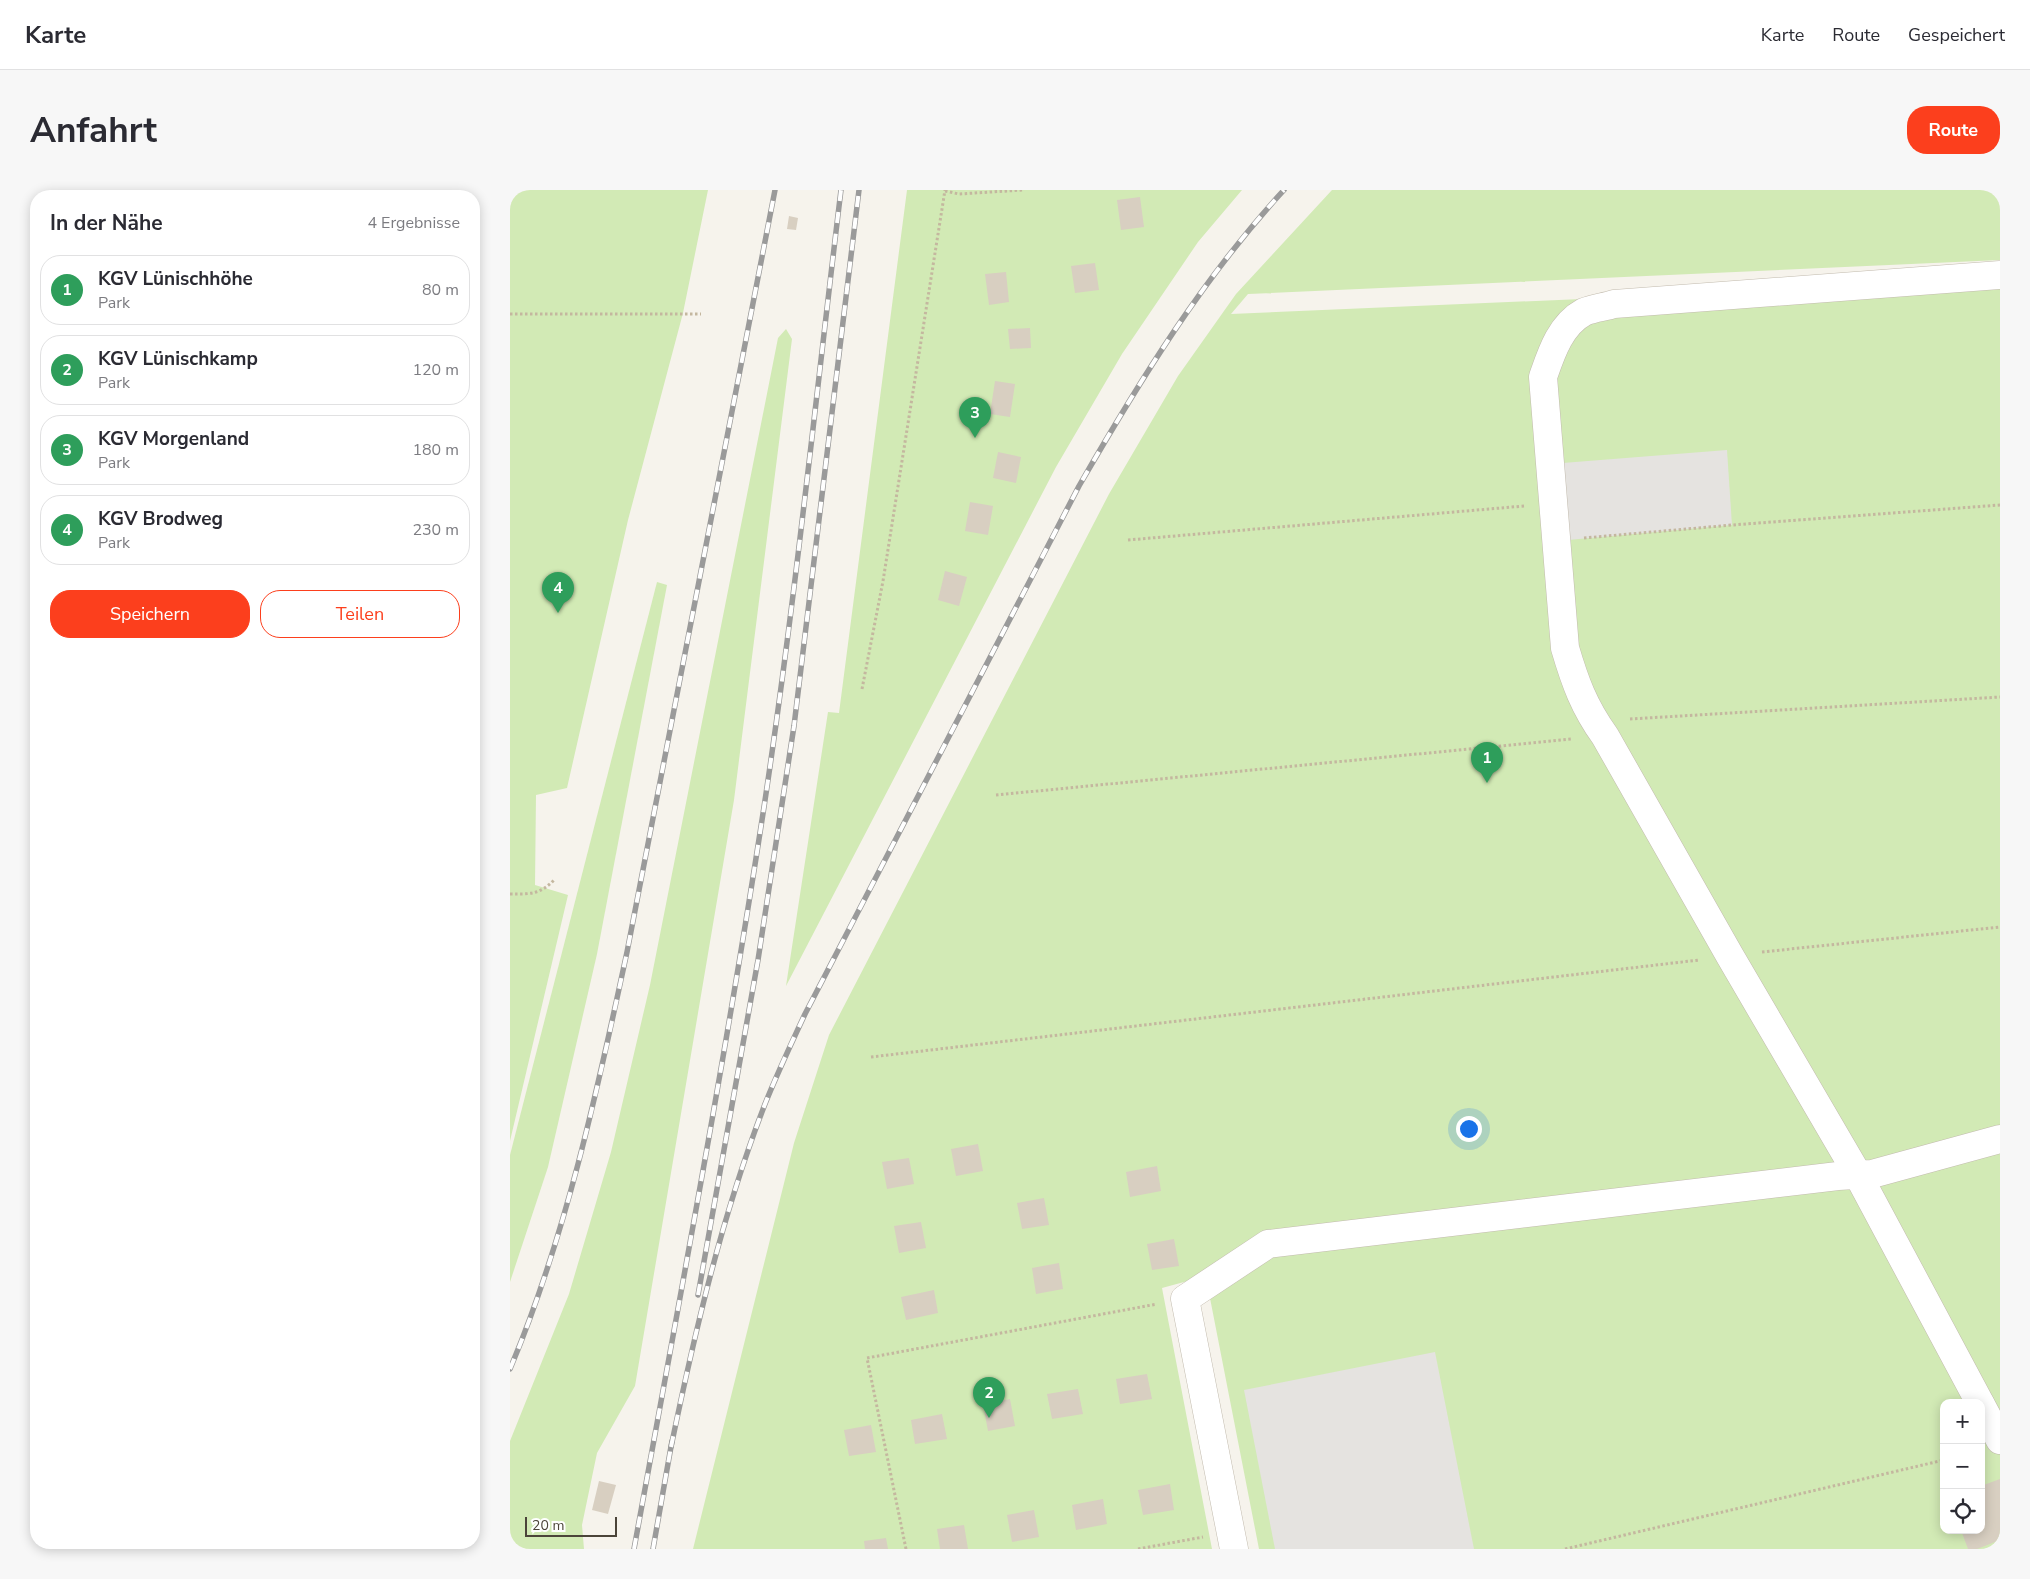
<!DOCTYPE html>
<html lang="de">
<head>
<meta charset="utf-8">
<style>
	body { margin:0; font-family:"Nunito Sans",sans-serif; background:#f7f7f7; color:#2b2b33 }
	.controls { position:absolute; right:15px; bottom:15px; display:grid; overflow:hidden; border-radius:10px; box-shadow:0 2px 12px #0003 }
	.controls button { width:45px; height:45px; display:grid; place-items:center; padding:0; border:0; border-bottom:1px solid #e1e1e2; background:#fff; color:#2b2b33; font:25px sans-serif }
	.scale { position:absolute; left:15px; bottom:12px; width:92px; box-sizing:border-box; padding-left:5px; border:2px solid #4b4439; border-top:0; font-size:14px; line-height:18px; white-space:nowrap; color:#4b4439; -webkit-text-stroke:4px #fff; paint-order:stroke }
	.you { position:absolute; left:958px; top:938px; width:18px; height:18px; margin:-12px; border:4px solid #fff; border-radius:50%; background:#1a73e8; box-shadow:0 0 0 8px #1a73e833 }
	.badge { display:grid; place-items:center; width:32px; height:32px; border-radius:50%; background:#fc3f1d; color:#fff; font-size:16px; font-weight:700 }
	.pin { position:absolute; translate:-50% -41px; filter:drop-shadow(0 1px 2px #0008) }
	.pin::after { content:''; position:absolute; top:26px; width:18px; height:15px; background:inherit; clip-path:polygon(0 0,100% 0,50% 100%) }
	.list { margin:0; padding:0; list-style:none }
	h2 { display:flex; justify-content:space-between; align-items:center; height:65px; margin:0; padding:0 20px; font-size:21px }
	h2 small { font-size:16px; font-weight:400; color:#7c7c81 }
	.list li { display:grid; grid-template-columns:32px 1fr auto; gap:15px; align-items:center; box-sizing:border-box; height:70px; margin:0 10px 10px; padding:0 10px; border:1px solid #e1e1e2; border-radius:20px }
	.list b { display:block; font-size:19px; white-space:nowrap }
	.list p { margin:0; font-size:16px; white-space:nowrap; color:#7c7c81 }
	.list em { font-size:16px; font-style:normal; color:#7c7c81 }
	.actions { display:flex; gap:10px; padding:15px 20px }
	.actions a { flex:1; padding:11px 0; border:1px solid #fc3f1d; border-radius:20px; text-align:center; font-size:18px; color:#fc3f1d }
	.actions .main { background:#fc3f1d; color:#fff }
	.icon { flex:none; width:28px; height:28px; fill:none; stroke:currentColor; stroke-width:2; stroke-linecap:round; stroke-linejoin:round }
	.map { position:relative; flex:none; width:1490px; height:1359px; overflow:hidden; border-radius:20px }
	header { display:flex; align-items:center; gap:30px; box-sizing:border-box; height:70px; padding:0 25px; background:#fff; border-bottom:1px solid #e1e1e2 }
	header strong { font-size:24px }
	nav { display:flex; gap:28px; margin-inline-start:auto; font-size:18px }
	.intro { display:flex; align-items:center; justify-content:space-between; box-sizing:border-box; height:120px; padding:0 30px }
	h1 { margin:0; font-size:35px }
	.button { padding:12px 22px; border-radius:20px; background:#fc3f1d; color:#fff; font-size:18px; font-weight:700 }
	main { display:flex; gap:30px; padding:0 30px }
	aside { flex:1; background:#fff; border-radius:20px; box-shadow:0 2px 12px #0003 }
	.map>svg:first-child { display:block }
	.green { fill:#d2eab5; fill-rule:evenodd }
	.parking { fill:#e5e3e0 }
	.building { fill:#d8cfc1 }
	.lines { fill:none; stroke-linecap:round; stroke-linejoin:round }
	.minor-casing { stroke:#c2bbae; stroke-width:29 }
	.path { stroke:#c4b79f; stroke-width:3; stroke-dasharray:2.5 2.5; stroke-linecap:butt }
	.minor { stroke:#fff; stroke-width:28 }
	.rail-casing { stroke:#9a9a9a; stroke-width:5.5 }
	.rail { stroke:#fff; stroke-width:4; stroke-dasharray:11; stroke-linecap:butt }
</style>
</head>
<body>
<header>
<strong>Karte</strong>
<nav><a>Karte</a><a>Route</a><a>Gespeichert</a></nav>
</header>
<div class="intro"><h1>Anfahrt</h1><a class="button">Route</a></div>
<main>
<aside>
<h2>In der Nähe<small>4 Ergebnisse</small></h2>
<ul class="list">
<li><span class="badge" style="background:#2e9e5b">1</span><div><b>KGV Lünischhöhe</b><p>Park</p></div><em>80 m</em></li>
<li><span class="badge" style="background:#2e9e5b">2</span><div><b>KGV Lünischkamp</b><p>Park</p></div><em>120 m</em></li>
<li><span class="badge" style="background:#2e9e5b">3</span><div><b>KGV Morgenland</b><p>Park</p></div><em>180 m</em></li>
<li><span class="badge" style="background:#2e9e5b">4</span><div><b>KGV Brodweg</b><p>Park</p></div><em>230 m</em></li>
</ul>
<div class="actions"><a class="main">Speichern</a><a>Teilen</a></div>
</aside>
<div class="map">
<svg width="1490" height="1359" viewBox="0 0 1490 1359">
	<rect width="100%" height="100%" fill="#f6f3ec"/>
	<!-- green -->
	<g class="green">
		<path d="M0,0H198L173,123L118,330L57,598L26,605L25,695L58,705L0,951Z"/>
		<path d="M397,0H732L688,52L612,164L546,277L276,796L318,522L329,523Z"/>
		<path d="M822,0H1490V70L738,104L721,124L1490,91V1359H749L699,1103L685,1089L652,1098L702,1359H183L284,953L319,845L599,304L668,186L726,104ZM1434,1213H1471V1340H1434Z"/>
		<path d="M276,139L282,149L224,610L125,1196L87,1263L72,1335L74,1359H0V1251L59,1104L101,962L140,795L268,148Z"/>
		<path d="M147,392L157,395L87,764L38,977L0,1092V965Z"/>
	</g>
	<!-- parking -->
	<g class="parking">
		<path d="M1217,260L1222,335L1047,351L1040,274Z"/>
		<path d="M925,1162L964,1359H765L734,1200Z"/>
	</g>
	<!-- building -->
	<g class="building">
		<path d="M630,7L634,37L611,40L607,10Z"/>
		<path d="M279,26L288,28L286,40L277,39Z"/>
		<path d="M585,73L589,100L565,103L561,76Z"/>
		<path d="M496,82L499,112L479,115L475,84Z"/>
		<path d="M520,138L521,158L500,159L498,139Z"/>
		<path d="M485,191L505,194L500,227L480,224Z"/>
		<path d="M488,262L511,267L506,293L483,288Z"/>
		<path d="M460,312L483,316L478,345L455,341Z"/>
		<path d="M435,381L457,387L449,416L428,410Z"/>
		<path d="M468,954L473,981L446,986L441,959Z"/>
		<path d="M399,968L404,994L377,999L372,972Z"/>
		<path d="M647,976L651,1001L620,1007L616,982Z"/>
		<path d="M534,1008L539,1035L512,1039L507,1013Z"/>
		<path d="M411,1032L416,1058L389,1063L384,1036Z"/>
		<path d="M664,1049L669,1076L642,1080L637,1054Z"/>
		<path d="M549,1073L553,1099L526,1104L522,1078Z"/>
		<path d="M424,1100L428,1123L396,1130L391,1107Z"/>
		<path d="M637,1184L642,1209L610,1214L606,1189Z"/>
		<path d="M568,1199L573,1224L542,1229L537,1204Z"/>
		<path d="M500,1209L505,1236L478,1241L473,1214Z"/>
		<path d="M432,1224L437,1249L405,1254L401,1230Z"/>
		<path d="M361,1235L366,1262L339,1266L334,1240Z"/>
		<path d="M1490,1289V1350L1467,1359H1458L1451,1340H1471V1296Z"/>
		<path d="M89,1291L106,1295L98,1324L82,1320Z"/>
		<path d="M660,1294L664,1320L633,1325L628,1300Z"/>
		<path d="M593,1309L597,1334L566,1340L562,1315Z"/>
		<path d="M524,1320L529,1347L502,1352L497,1325Z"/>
		<path d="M454,1335L458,1359H430L427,1339Z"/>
		<path d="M376,1348L378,1359H355L354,1351Z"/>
	</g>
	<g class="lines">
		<!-- minor casing -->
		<g class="minor-casing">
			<g id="minor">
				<path d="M1470,1213L1348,985L1220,766L1095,546C1074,517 1065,492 1055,458L1033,187C1041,164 1050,135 1074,122C1083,118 1095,117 1104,114L1490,85"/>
				<path d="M1471,1215L1490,1250"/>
				<path d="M724,1359L675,1109L758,1054L1328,986L1362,984L1490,949"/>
			</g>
		</g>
		<!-- path -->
		<g class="path">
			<path d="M435,1L449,4L513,0"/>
			<path d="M0,124H191"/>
			<path d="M1074,348L1222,335L1490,315"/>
			<path d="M618,350L1014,316"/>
			<path d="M352,499L373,391L435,0"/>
			<path d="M1120,529L1490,507"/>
			<path d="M486,605L1062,549"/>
			<path d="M0,704C20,704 30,705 45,689"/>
			<path d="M1252,762L1490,737"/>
			<path d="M361,867L1189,770"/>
			<path d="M396,1359L357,1168L647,1114"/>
			<path d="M628,1359L693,1347"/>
			<path d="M1055,1359L1434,1270"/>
		</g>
		<!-- minor -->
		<use href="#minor" class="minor"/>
		<!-- rail casing -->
		<g class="rail-casing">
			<g id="rail">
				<path d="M188,1105L248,770L284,536L349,0"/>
				<path d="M0,1179C56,1046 87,902 117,762L265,0"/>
				<path d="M161,1257C185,1141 212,1025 255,914C267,884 281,854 295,824L569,296C629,192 692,89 774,0"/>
				<path d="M124,1359C169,1112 216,865 254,617C285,412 306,206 331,0"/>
				<path d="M143,1359L162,1251"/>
			</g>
		</g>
		<!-- rail -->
		<use href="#rail" class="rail"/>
	</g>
</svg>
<div class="controls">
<button>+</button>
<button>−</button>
<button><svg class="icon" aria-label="locate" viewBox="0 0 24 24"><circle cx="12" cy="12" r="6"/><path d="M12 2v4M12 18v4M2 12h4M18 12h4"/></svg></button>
</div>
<div class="scale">20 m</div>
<div class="you"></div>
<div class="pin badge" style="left:977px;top:593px;background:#2e9e5b">1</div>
<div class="pin badge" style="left:479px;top:1228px;background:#2e9e5b">2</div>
<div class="pin badge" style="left:465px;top:248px;background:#2e9e5b">3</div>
<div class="pin badge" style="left:48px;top:423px;background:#2e9e5b">4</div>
</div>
</main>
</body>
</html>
